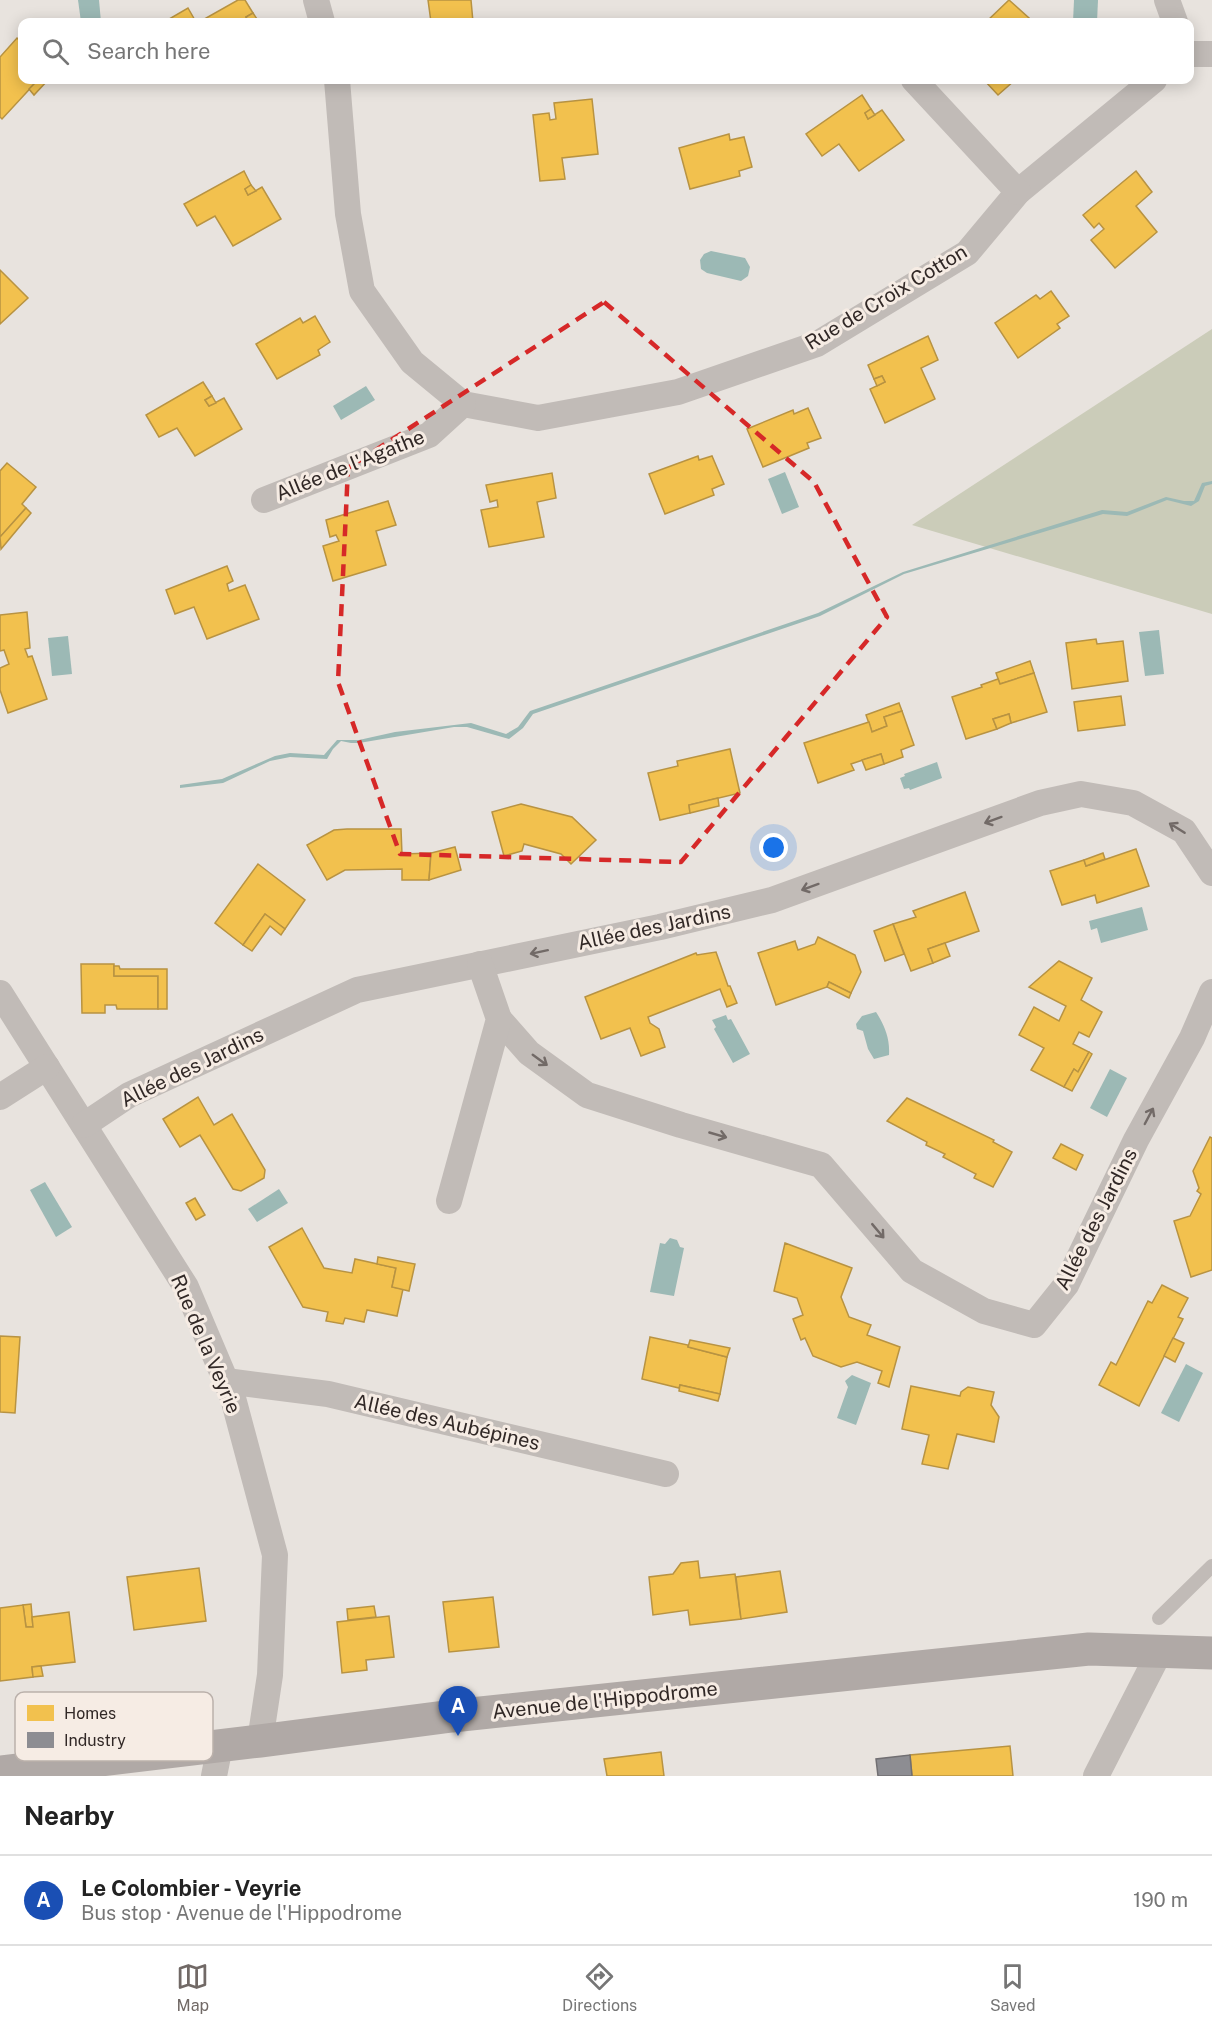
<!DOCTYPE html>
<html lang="en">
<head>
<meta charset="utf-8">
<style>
	body { margin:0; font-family:"Public Sans",sans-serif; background:#f6f6f6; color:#222 }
	.you { position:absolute; left:774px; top:848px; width:21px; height:21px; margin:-15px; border:4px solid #fff; border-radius:50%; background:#1a73e8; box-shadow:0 0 0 9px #1a73e833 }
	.badge { display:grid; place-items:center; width:39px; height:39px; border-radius:50%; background:#716966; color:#fff; font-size:20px; font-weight:700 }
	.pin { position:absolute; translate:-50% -50px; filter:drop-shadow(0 2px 3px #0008) }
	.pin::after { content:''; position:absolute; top:32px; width:21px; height:18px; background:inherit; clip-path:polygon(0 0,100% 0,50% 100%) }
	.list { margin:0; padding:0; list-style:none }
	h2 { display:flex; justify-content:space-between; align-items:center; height:78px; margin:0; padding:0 24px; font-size:26px }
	h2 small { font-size:20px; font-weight:400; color:#767676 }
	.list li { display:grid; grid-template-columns:39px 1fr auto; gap:18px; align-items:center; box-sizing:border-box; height:90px; padding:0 24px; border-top:2px solid #e0e0e0 }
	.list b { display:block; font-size:22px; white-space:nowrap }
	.list p { margin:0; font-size:20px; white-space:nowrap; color:#767676 }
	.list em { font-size:20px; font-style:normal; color:#767676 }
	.icon { flex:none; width:33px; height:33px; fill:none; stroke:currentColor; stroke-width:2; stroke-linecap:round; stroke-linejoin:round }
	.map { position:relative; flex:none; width:1212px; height:1776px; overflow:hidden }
	.search { position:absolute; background:#fff; box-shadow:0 3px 15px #0003; left:18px; right:18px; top:18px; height:66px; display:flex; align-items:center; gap:15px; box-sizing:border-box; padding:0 21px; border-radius:12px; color:#767676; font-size:22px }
	.sheet { height:168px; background:#fff }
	nav { display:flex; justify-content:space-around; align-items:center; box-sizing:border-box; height:84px; border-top:2px solid #e0e0e0; background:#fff; font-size:16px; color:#767676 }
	nav a { display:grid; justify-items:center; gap:3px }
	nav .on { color:#716966 }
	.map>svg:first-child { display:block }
	.green { fill:#cbccb9 }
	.water { fill:#9cb9b5 }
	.homes { fill:#f2c14e; stroke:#b89342; stroke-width:1.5 }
	.industry { fill:#8d8d92; stroke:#716f72; stroke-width:1.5 }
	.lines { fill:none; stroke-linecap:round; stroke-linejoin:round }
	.service { stroke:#c1bbb7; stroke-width:14 }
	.minor { stroke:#c1bbb7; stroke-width:26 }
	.primary { stroke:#b0a9a6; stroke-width:33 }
	.oneway { stroke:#726a67 }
	.marked { fill:none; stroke:#d62828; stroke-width:4.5; stroke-dasharray:12 8; stroke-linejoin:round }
	.labels { text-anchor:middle; stroke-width:6; stroke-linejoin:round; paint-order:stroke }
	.street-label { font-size:20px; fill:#312826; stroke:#f6ece4 }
	.key { fill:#f6ece4; stroke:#bbb1ab; stroke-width:1.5 }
	.key-label { font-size:16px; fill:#312826 }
</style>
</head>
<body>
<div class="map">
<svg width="1212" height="1776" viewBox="0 0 1212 1776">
	<rect width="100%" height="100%" fill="#e8e3de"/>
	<!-- green -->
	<path class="green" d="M1212,329V614L912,525Z"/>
	<!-- water -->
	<g class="water">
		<path d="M78,0H99L101,22H81Z"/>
		<path d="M1074,0H1098L1097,22H1073Z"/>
		<path d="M711,251L745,258L750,267L748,276L741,281L707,273L701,269L700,260L704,254Z"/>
		<path d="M366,386L375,400L341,420L333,406Z"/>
		<path d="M785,472L799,507L782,514L768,479Z"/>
		<path d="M1212,481V484L1205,486L1199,501L1191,506L1167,500L1127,516L1103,514L904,574L820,616L533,714L523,728L509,739L467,727H454L359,743H351L341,741L333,749L327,759L290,757L270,761L223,783L180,788V785L222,779L275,756L290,753L324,755L337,740H359L395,732L471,723L506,734L518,727L530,711L818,613L903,572L1102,510L1127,512L1166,497L1184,501H1194L1202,483Z"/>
		<path d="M1159,630L1164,674L1145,676L1139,632Z"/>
		<path d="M68,636L72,674L52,676L48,638Z"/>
		<path d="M937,762L942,778L910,790L909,788L904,789L900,778L905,776L904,774Z"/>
		<path d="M1142,907L1148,930L1101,943L1097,928L1091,930L1089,921Z"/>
		<path d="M876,1012C885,1026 890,1039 889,1055L874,1059L868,1049L863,1031L857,1029L856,1024L862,1016Z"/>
		<path d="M726,1015L728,1020L731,1019L750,1054L733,1063L714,1029L716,1027L712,1020Z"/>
		<path d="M1110,1069L1127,1078L1107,1117L1090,1108Z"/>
		<path d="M45,1182L72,1227L56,1237L30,1190Z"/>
		<path d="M279,1189L288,1203L257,1222L248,1209Z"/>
		<path d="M670,1238L677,1240L680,1247L684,1248L674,1296L650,1292L660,1243L665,1244Z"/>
		<path d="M1186,1364L1203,1373L1179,1422L1161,1413Z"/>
		<path d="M852,1375L871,1383L856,1425L837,1418L848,1387L845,1381Z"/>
	</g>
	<!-- homes -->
	<g class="homes">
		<path d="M238,0H245L253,13L246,17L249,22H199Z"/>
		<path d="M428,0H471L473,22H431Z"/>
		<path d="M1009,0L1029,18L1024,22H986Z"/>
		<path d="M188,8L196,22H164Z"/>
		<path d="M253,13L259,22H249L246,17Z"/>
		<path d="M17,38L22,43V80H38L2,119L0,117V57Z"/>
		<path d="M38,80H48L34,95L29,89Z"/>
		<path d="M984,80H1015L998,95Z"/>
		<path d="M862,95L871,109L865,113L868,119L882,110L904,140L859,171L839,144L822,156L806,134Z"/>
		<path d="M592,99L598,154L562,158L565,179L540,181L533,115L549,113L550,120L556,119L554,103Z"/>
		<path d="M871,109L875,115L868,119L865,113Z"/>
		<path d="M729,134L730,140L744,137L752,167L739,171L740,176L690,189L679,148Z"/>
		<path d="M244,171L251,185L245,189L248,195L262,187L281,219L233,246L215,216L197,226L184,204Z"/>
		<path d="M1136,171L1152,192L1136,206L1157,232L1115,268L1091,240L1104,229L1099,223L1094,228L1083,215Z"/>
		<path d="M251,185L256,191L248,195L245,189Z"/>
		<path d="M0,270L28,298L0,324Z"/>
		<path d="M1051,291L1069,316L1057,324L1060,328L1018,358L995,323L1036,295L1040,299Z"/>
		<path d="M315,316L330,342L318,350L320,355L277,379L256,344L300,318L303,323Z"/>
		<path d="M928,336L938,360L921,368L935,399L885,423L870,389L885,382L882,376L874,379L868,365Z"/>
		<path d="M882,376L885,382L877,386L874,379Z"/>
		<path d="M203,382L212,396L205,400L209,406L224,398L242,429L195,456L177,428L159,437L146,415Z"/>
		<path d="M212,396L216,403L209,406L205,400Z"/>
		<path d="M808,408L821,438L807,443L809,448L763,467L747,429L793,410L794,414Z"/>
		<path d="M698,456L699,460L712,456L724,484L712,489L714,495L665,514L649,474Z"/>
		<path d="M7,463L36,487L22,504L26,508L0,537V471Z"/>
		<path d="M552,473L556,498L537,502L544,537L489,547L481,510L498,507L497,500L490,502L486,485Z"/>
		<path d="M388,501L396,525L376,531L386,565L333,581L323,546L339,541L336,535L330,537L326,520Z"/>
		<path d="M26,508L31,513L1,549L0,537Z"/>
		<path d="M227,566L233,581L227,584L229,591L245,585L259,619L207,639L194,607L175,614L166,590Z"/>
		<path d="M27,612L30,648L25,649L28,657L32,656L47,699L8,713L0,690V668L9,664L4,650L0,651V615Z"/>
		<path d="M1096,639L1097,644L1123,641L1128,681L1072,689L1066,643Z"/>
		<path d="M1030,661L1034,673L1000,684L996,673Z"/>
		<path d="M1034,673L1047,712L1011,723L1009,714L993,719L997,729L966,739L952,697L982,687L981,685L998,679L1000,684Z"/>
		<path d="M1121,696L1125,725L1078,731L1074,702Z"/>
		<path d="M899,703L902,711L884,717L887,726L872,732L866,715Z"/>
		<path d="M902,711L914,745L901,750L903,757L884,764L881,754L851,764L854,770L818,783L804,743L869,722L872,732L887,726L884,717Z"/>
		<path d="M1009,714L1011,723L997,729L993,719Z"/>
		<path d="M730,749L740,793L689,805L690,813L660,820L648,773L678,766L677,761Z"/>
		<path d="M881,754L884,764L866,770L862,760Z"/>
		<path d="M718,798L719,806L690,813L689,805Z"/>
		<path d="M521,804L572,817L596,840L571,864L561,854L524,844L522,851L504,856L492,812Z"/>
		<path d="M347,829H401L402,854L431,853L429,880H402V869L345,870L327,880L307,845L334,830Z"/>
		<path d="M455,847L461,870L429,880L431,853Z"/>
		<path d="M1136,849L1149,886L1097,903L1095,895L1062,905L1050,871L1084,860L1086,866Z"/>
		<path d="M1103,853L1105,859L1086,866L1084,860Z"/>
		<path d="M258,864L305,900L285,929L265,914L243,945L215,923Z"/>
		<path d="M965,892L979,931L928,949L933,963L911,971L893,924L916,917L913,911Z"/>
		<path d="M265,914L285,929L281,935L270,926L252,951L243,945Z"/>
		<path d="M893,924L904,954L885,961L874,931Z"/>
		<path d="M818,937L855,955L861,972L851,993L829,982L827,987L776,1005L758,953L795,941L798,950L815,944Z"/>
		<path d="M945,943L950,956L933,963L928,949Z"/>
		<path d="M716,952L728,986H730L737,1003L727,1007L720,989L648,1017L650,1023L659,1029L665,1047L641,1056L630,1028L601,1039L585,997L696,953L697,955Z"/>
		<path d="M1059,961L1092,978L1081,1000L1102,1012L1089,1037L1079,1032L1073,1044L1089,1052L1078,1072L1074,1069L1064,1087L1031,1070L1044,1048L1019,1035L1034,1007L1059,1021L1066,1006L1029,987Z"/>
		<path d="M81,964H114V976H158V1009H117L116,1005H105V1013H82Z"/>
		<path d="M114,966H119L120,969H167V1009H158V976H114Z"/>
		<path d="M829,982L851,993L849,998L827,987Z"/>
		<path d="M1089,1052L1092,1054L1072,1091L1064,1087L1074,1069L1078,1072Z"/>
		<path d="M198,1097L214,1125L232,1114L265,1170L264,1178L241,1191L233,1189L200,1135L180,1147L163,1119Z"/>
		<path d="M907,1098L994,1140L993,1142L1012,1152L993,1187L974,1178L976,1174L943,1157L945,1154L926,1145L927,1142L887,1121Z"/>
		<path d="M1210,1137L1212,1138V1270L1191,1277L1174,1221L1190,1216L1201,1194L1197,1191L1199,1188L1193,1171Z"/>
		<path d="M1061,1144L1083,1155L1076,1170L1053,1158Z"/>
		<path d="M195,1198L205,1215L196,1220L186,1203Z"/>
		<path d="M302,1228L324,1268L352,1273L355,1259L396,1268L392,1287L403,1289L397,1316L367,1310L364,1322L345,1318L343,1324L326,1321L328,1312L303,1307L269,1247Z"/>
		<path d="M785,1243L852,1268L841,1297L849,1317L871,1325L867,1335L900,1347L889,1387L878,1383L882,1371L857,1362L841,1367L813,1356L805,1338L801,1340L793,1319L803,1315L797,1298L774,1291Z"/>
		<path d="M378,1257L415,1264L409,1291L392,1287L396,1268L377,1264Z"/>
		<path d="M1162,1285L1188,1298L1178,1317L1183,1319L1139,1406L1099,1385L1111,1362L1116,1365L1148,1301L1152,1303Z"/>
		<path d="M0,1336L20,1337L15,1413L0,1412Z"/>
		<path d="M650,1337L688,1345V1347L727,1357L720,1394L680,1385L679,1388L642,1379Z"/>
		<path d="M1173,1338L1184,1343L1175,1362L1164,1356Z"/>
		<path d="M690,1340L730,1348L727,1357L688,1347Z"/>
		<path d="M680,1385L720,1394L718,1401L679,1391Z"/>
		<path d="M911,1386L960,1396L961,1392L968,1387L994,1392L991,1405L999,1417L994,1442L957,1434L948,1469L922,1464L929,1435L902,1429Z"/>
		<path d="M698,1561L700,1578L735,1574L741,1619L690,1625L688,1610L653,1615L649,1577L673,1574L681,1563Z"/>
		<path d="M199,1568L206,1621L134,1630L127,1577Z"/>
		<path d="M780,1571L787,1612L741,1619L736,1577Z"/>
		<path d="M493,1597L499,1647L449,1652L443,1602Z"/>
		<path d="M31,1604L33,1627H26L23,1605Z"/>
		<path d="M23,1605L26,1627H33L32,1617L69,1612L75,1662L32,1667L33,1677L0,1681V1608Z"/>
		<path d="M374,1606L376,1617L348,1620L347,1609Z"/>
		<path d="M389,1616L394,1657L366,1660L367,1670L342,1673L337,1622Z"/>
		<path d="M41,1666L43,1676L33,1677L32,1667Z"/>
		<path d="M1010,1746L1013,1776H912L910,1755Z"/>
		<path d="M661,1752L664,1776H607L604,1759Z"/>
	</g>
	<!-- industry -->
	<path class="industry" d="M910,1755L912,1776H878L876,1759Z"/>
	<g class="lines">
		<!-- service -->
		<path class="service" d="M1159,1618L1212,1566"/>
		<!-- minor -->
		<g class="minor">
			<path d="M316,0L322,22"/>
			<path d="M1167,0L1175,22"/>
			<path d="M1190,54H1212"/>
			<path d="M337,80L348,214L362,291L412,362L463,404L538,418L678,392L817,344L967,253L1018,192L1154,80"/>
			<path d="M914,80L1018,192"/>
			<path d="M264,500L429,435L463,404"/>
			<path d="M0,993L186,1287L233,1398L275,1555L270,1675L260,1741"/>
			<path d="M499,1019L529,1053L587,1095L681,1125L821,1165L912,1271L984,1311L1034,1325L1066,1285L1136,1140L1192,1038L1212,992"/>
			<path d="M0,1097L47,1067"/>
			<path d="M84,1125L129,1095L357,990L660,927L772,900L1040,803L1081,794L1133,803L1184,831L1212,873"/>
			<path d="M449,1201L499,1019L480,964"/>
			<path d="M226,1381L328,1394L666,1474"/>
			<path d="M214,1776L220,1746"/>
			<path d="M1096,1776L1160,1651"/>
		</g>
		<!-- primary -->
		<path class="primary" d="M0,1772L260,1741L452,1716L1089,1649L1212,1653"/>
	</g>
	<!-- one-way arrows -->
	<defs><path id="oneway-shaft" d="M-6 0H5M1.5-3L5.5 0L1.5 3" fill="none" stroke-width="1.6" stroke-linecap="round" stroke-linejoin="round" transform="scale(1.5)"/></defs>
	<g class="oneway">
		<use href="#oneway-shaft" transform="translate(993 820) rotate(160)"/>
		<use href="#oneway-shaft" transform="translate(1177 828) rotate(-148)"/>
		<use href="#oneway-shaft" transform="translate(810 887) rotate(160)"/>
		<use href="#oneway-shaft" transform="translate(539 952) rotate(168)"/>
		<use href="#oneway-shaft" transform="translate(540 1060) rotate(36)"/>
		<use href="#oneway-shaft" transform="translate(1149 1116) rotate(-62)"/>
		<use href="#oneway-shaft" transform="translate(718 1135) rotate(16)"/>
		<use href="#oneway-shaft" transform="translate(878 1231) rotate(50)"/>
	</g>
	<!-- marked area -->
	<path class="marked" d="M604,302L814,482L887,617L681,862L400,854L338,682L348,468Z"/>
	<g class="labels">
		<!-- street labels -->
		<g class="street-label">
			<text transform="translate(886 297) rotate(-31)" y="7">Rue de Croix Cotton</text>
			<text transform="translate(350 465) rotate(-22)" y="7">Allée de l'Agathe</text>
			<text transform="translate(654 927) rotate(-12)" y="7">Allée des Jardins</text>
			<text transform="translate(192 1067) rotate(-26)" y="7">Allée des Jardins</text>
			<text transform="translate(1096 1219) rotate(-63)" y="7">Allée des Jardins</text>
			<text transform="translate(206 1344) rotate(67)" y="7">Rue de la Veyrie</text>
			<text transform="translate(447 1422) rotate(13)" y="7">Allée des Aubépines</text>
			<text transform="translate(605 1700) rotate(-6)" y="7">Avenue de l'Hippodrome</text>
		</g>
	</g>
	<!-- legend -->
	<rect x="15" y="1692" width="198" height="69" rx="9" class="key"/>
	<rect x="27" y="1705" width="27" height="16" fill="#f2c14e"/>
	<rect x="27" y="1732" width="27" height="16" fill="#8d8d92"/>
	<g class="key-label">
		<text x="64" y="1719">Homes</text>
		<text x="64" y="1746">Industry</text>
	</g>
</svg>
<div class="you"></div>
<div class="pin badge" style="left:458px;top:1736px;background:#1a4fb4">A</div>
<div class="search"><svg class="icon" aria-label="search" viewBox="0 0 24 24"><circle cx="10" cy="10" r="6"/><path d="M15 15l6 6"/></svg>Search here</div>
</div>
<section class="sheet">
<h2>Nearby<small></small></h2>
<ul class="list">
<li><span class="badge" style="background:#1a4fb4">A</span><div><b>Le Colombier - Veyrie</b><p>Bus stop · Avenue de l'Hippodrome</p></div><em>190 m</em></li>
</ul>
</section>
<nav>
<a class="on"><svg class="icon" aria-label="map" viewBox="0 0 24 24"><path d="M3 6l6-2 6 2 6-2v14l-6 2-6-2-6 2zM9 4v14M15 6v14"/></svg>Map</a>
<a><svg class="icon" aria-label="directions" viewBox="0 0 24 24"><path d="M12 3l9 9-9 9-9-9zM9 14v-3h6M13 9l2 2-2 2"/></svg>Directions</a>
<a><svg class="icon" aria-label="saved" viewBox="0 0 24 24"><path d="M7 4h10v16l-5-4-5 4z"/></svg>Saved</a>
</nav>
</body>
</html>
